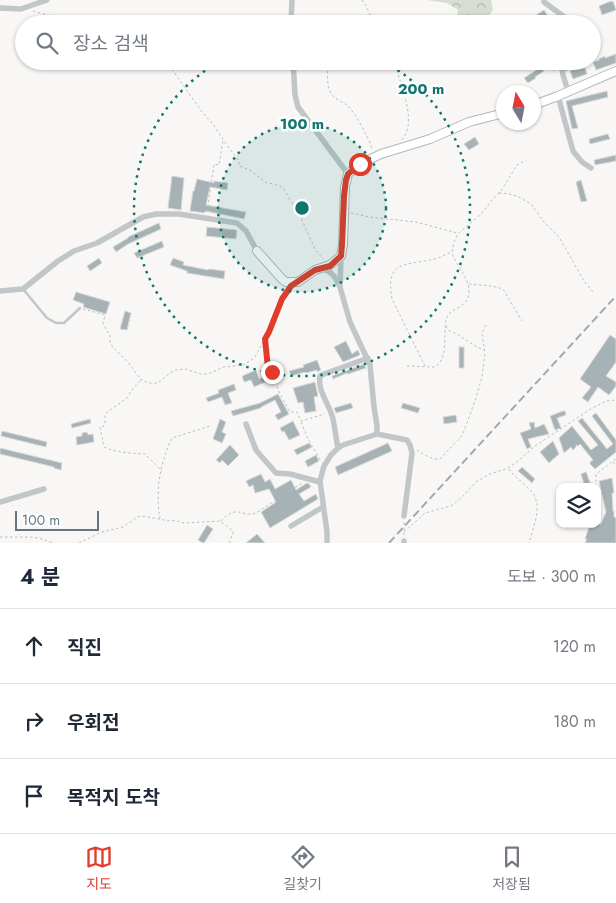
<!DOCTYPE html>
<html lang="ko">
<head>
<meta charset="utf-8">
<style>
	body { margin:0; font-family:Jost,"Noto Sans KR",sans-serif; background:#f2f2f3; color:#1f2937 }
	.controls { position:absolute; right:15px; bottom:15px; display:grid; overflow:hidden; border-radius:10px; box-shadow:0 1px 4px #0004 }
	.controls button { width:45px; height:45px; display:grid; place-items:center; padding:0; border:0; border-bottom:1px solid #e0e1e3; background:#fff; color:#1f2937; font:25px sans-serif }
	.compass { position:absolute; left:496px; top:85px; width:45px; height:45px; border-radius:50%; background:#fff; box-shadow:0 1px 4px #0004; rotate:350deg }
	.scale { position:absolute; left:15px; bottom:12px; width:84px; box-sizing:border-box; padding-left:5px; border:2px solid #637780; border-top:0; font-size:14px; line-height:18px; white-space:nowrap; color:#637780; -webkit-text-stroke:4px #fff; paint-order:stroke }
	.stop { position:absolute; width:15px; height:15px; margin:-11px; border:4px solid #e33b2a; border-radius:50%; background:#fff }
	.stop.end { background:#e33b2a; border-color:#fff; box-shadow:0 1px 5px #0008 }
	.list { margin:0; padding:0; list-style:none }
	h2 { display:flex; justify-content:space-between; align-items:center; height:65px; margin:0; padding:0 20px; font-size:21px }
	h2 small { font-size:16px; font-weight:400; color:#747a83 }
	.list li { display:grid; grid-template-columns:32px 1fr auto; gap:15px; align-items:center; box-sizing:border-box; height:75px; padding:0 20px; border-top:1px solid #e0e1e3 }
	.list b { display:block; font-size:19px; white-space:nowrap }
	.list em { font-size:16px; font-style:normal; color:#747a83 }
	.icon { flex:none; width:28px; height:28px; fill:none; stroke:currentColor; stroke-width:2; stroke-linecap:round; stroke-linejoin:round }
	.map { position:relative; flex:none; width:616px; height:543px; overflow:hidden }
	.search { position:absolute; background:#fff; box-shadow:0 1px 4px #0004; left:15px; right:15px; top:15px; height:55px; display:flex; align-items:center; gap:12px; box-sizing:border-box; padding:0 18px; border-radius:28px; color:#747a83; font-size:19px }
	.sheet { height:290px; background:#fff }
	nav { display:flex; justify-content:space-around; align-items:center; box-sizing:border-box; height:70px; border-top:1px solid #e0e1e3; background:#fff; font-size:14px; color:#747a83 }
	nav a { display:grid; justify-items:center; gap:2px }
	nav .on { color:#e33b2a }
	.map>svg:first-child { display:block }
	.forest { fill:url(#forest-crowns) }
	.building { fill:#a7b2b6; stroke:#d9d9d7 }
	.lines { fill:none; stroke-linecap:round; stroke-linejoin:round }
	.secondary-casing { stroke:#b1b8bc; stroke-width:10 }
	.path { stroke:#bbbec0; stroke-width:1; stroke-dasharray:2.5 2.5; stroke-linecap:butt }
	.lane { stroke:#c1c6c9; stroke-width:2.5 }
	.street { stroke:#c1c6c9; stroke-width:5.5 }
	.secondary { stroke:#fff; stroke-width:8 }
	.rail { stroke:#a0a9ad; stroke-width:2; stroke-dasharray:8 4; stroke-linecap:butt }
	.route { stroke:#e33b2a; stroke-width:6 }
	.ring { fill:none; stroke:#0f766e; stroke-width:2.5; stroke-dasharray:2.5 5 }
	.centre { fill:#0f766e; stroke:#fff; stroke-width:2.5 }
	.ring-label { font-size:15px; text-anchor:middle; font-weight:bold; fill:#0f766e; stroke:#fff; stroke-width:5; stroke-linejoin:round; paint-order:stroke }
</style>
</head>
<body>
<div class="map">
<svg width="616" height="543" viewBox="0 0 616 543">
	<defs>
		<pattern id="forest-crowns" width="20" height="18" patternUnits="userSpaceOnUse" patternTransform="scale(1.25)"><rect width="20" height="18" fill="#d8ddd4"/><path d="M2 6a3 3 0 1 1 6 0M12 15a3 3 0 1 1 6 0" fill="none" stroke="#b3b8b1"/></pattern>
	</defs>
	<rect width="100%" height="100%" fill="#f8f7f5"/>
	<!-- forest -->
	<path class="forest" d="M427,0H491L493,10L483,24H448L456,20L458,10L447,3Z"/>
	<!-- building -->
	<g class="building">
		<path d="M611,1V2L613,1L616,10L602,15L599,6Z"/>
		<path d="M544,10L548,16L536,24H533L530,19Z"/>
		<path d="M616,54V63L596,70L593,62L599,60V59L605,56V58Z"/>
		<path d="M582,65V66L584,65L587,74L573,79L570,71L576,68V66Z"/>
		<path d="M541,67L544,71L535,77L536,78L528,83L524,78Z"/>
		<path d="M607,91L608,97L572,106L578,128L572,129L566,101Z"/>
		<path d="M608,134L610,139L590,144L589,139Z"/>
		<path d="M475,137L479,144L469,150L464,144Z"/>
		<path d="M616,155V161L595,165L594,160Z"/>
		<path d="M172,176L184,178L181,210L168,208Z"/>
		<path d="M197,179L214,183V181L228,183L227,190L210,187L206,205L246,212L244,219L205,211V213L190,211L193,191H194Z"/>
		<path d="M581,180L587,201L581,202L576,182Z"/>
		<path d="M159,223L161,229L128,244L116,252L113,247L128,238V237Z"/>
		<path d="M207,227L237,230L236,239L206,236Z"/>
		<path d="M162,241L164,247L137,258L134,253Z"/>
		<path d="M99,258L102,263L90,271L87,266Z"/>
		<path d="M173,258L184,262L183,265L208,270L209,269L225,271L224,279L187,273V271L170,265Z"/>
		<path d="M76,292L110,302L106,314L83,307L84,304L73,300Z"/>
		<path d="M125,311L131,313L127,330L120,329Z"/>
		<path d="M610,335L616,339V362L606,376L616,382V386L609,395L598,387L588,402L582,398L591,387L580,379Z"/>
		<path d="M346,341L352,354L358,350L360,355L343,362L334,347Z"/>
		<rect x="459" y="347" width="5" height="21"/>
		<path d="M317,360L321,370L317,372V370L306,373L305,372L291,376L289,371L304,367L303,365Z"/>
		<path d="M364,364L366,368L348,374L347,373L333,379L332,376Z"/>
		<path d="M256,370L259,379L266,376L268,381L254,387L251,380L244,382L242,376Z"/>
		<path d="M315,382L318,396L314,397L316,411L305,413L303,402L298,403L293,388Z"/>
		<path d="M234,384L236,390L228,393L232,403L225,405L222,397L208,402L206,398L219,393L218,390Z"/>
		<path d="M278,394L289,414L278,420L275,415L281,412L275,400L261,407V408L233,416L231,411L260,403Z"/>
		<path d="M351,403L353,408L336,413L334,408Z"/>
		<path d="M403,403L420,408L418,413L401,408Z"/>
		<path d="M563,411H565L566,415L557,418L561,428L555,430L550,416Z"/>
		<path d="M596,413L616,440V452L595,469L590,464V462L593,460L580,444L578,446L576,445V447L573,450L571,447L564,453L559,438L572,426L591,450L598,445L578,421L582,418L607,449L613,444L592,416Z"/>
		<path d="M456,415L457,422L444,424L443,417Z"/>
		<path d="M90,419L91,423L72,428L71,424Z"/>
		<path d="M220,419L226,422L222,432L226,434L222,443L213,439Z"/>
		<path d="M293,421L300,435L289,440L284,431L282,432L280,428Z"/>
		<path d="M534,422L535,428L544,424L549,434L528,439L531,447L527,449L520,433L531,429L529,423Z"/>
		<path d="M2,431L47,442L46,447L1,436Z"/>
		<path d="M87,432L88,435L93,434L94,442L77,445L76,437L82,436V433Z"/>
		<path d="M553,441L559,454L549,463L540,452Z"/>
		<path d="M309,443L312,447L297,455L294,450Z"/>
		<path d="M388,443L392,451L338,475L335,467Z"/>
		<path d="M230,445L239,455L228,466L222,460L220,463L216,460Z"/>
		<path d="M0,448L62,463L61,470L54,468V467L0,454Z"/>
		<path d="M316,455L319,461L308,467L305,461Z"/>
		<path d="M522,467L535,479L532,483L518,471Z"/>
		<path d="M586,472L591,485L588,487H585L581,474Z"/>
		<path d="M261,474L265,482L270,479L275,489L291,480L296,490L307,483L309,484L311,487L299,494L304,501L316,494L318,499L270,528L261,512L276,502L269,489L255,493L253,485L249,487L246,481Z"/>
		<path d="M612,478L614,493H612L613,511H614V517L616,518V543H585L587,539H585L590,524H601L606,512L599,481Z"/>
		<path d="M207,525L213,529L204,543H203L198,540Z"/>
		<path d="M257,534L265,543H246Z"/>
	</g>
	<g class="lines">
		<!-- secondary casing -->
		<g class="secondary-casing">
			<g id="secondary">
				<path d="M534,105L558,96L616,71"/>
				<path d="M257,251L282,279L286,282H298L315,270L330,265L341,256L343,245L345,187L348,174L360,164L381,154L430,139L469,122L504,113"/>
			</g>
		</g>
		<!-- path -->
		<g class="path">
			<path d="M362,0L366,6L372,19L382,20L388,24"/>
			<path d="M33,11L47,15L99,24"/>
			<path d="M342,24L348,20L371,19"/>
			<path d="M166,61L202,112L213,124L226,144L239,161V166L250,170L265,182L280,186L283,188L300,216L315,249L323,259"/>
			<path d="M329,61C327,72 326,88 333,96C337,100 343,102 347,105C354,111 371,141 372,150"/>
			<path d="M425,61L450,66L454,64L456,61"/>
			<path d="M542,61C546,68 549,71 557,70"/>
			<path d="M402,140C417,122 402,90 397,70C402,62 410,62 418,61"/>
			<path d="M499,193L510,194L517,196L531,204L544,222L559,237L584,281L593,292"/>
			<path d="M207,212L214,164L219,165L223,140"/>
			<path d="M351,213L369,217L416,222L457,233"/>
			<path d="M469,284L492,286L503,289L522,321"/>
			<path d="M83,309L105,315L103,324L110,336V342L112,346L128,362L141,380L150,383H158L170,373L176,370L185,369L201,374H208L224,367L243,365L250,361L255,357L269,332L282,299L289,289"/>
			<path d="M446,326L448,330C461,335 471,345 484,350"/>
			<path d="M265,339L268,368L272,372L279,392L290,412H297L301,421L325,414"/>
			<path d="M407,366L434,367C449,361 443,334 446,320C449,306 469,310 469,291C469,279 458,267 453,256L452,252L454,242L458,234L482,213L493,199L501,191L517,165L526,160"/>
			<path d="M425,366L392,299C385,259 406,266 434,259C440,258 446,254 452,252"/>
			<path d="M140,381L131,391L127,398L106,413C104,417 106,421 104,426L100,427L104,447C117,453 131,453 145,454L162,471"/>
			<path d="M301,422L308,439L321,461"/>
			<path d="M417,450C424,454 431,460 440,459L461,437L464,431L476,398L482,377L485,353L482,333L486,325"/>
			<path d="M613,462L616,466"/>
			<path d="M509,469C515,478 524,483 531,491C544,505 533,527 529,543"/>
			<path d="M596,487V474L616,459"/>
			<path d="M160,519C155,493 160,462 172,438L210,426"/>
			<path d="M221,521C238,503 241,518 256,513L302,483"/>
			<path d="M404,532L425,513L451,506L461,498L476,482L490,474L508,468L518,461L535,446L589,410L606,401L616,400"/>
			<path d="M404,535V522"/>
			<path d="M0,537H29L39,538L53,543"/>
			<path d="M79,543L102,532L123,527L137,517L142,516L164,520L177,521L184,523L220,521L233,531V533L229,543"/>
		</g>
		<!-- lane -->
		<path class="lane" d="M23,289L47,318L56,323H64L80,308"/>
		<!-- street -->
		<g class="street">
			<path d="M544,0V2L574,24"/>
			<path d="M0,8L21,9L47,0"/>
			<path d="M291,24L292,0"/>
			<path d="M293,61L295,95L298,107L348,174"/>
			<path d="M568,91L563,75L562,70L572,65V61"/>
			<path d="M558,96L573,151L582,162L591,168"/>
			<path d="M341,256L340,287L350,322L370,365L374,407L377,426V434"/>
			<path d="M322,269C331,271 335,276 339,285"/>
			<path d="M0,291L23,289L58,261L74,251L97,243L143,217L156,214H179L237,223L246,231L257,251"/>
			<path d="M246,424L256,450L276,473L290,474L320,482"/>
			<path d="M338,448C336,438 335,429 333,419C330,405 317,391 320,376L324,374L368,358"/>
			<path d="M0,502L44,489"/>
			<path d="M291,526L323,507"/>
			<path d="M404,541V543"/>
			<path d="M327,543V532L320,481L324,466L331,455L338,448L343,445L377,434L407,440L410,445L412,453L404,516"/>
		</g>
		<!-- secondary -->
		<use href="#secondary" class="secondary"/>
		<!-- rail -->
		<path class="rail" d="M389,543L616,296"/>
	</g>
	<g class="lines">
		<!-- route -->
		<path class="route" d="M272,372L268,368L265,339L269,332L282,299L291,286L315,270L330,266L341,256L342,245L344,196L346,180L348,174L360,164"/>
	</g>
	<!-- distance rings -->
	<circle cx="302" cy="208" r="84" fill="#0f766e" fill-opacity=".12"/>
	<g class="ring">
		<circle cx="302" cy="208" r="84"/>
		<path d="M385 62A168 168 0 1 1 219 62"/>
	</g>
	<circle cx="302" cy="208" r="8" class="centre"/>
	<g class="ring-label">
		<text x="421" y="94">200 m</text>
		<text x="302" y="129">100 m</text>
	</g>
</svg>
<div class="controls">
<button><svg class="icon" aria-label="layers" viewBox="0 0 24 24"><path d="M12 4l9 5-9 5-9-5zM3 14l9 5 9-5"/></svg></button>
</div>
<svg class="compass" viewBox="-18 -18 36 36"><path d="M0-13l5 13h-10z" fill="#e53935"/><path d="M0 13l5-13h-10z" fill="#747a83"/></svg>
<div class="scale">100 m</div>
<div class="stop" style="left:360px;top:164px"></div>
<div class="stop end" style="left:272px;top:372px"></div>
<div class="search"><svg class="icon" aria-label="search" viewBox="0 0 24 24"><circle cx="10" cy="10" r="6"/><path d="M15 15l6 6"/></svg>장소 검색</div>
</div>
<section class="sheet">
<h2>4 분<small>도보 · 300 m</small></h2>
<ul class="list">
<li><svg class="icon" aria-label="ahead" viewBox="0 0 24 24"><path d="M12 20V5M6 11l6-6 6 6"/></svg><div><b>직진</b></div><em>120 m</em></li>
<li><svg class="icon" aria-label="right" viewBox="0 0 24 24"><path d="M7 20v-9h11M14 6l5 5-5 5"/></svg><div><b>우회전</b></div><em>180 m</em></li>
<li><svg class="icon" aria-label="arrive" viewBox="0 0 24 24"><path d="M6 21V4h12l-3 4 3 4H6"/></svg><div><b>목적지 도착</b></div></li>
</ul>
</section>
<nav>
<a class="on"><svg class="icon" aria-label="map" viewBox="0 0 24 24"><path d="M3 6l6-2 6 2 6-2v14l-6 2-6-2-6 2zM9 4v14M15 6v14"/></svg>지도</a>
<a><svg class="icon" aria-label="directions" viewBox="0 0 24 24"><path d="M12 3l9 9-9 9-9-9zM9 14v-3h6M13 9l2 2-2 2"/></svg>길찾기</a>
<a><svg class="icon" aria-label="saved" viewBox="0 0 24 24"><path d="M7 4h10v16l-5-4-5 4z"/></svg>저장됨</a>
</nav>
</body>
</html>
